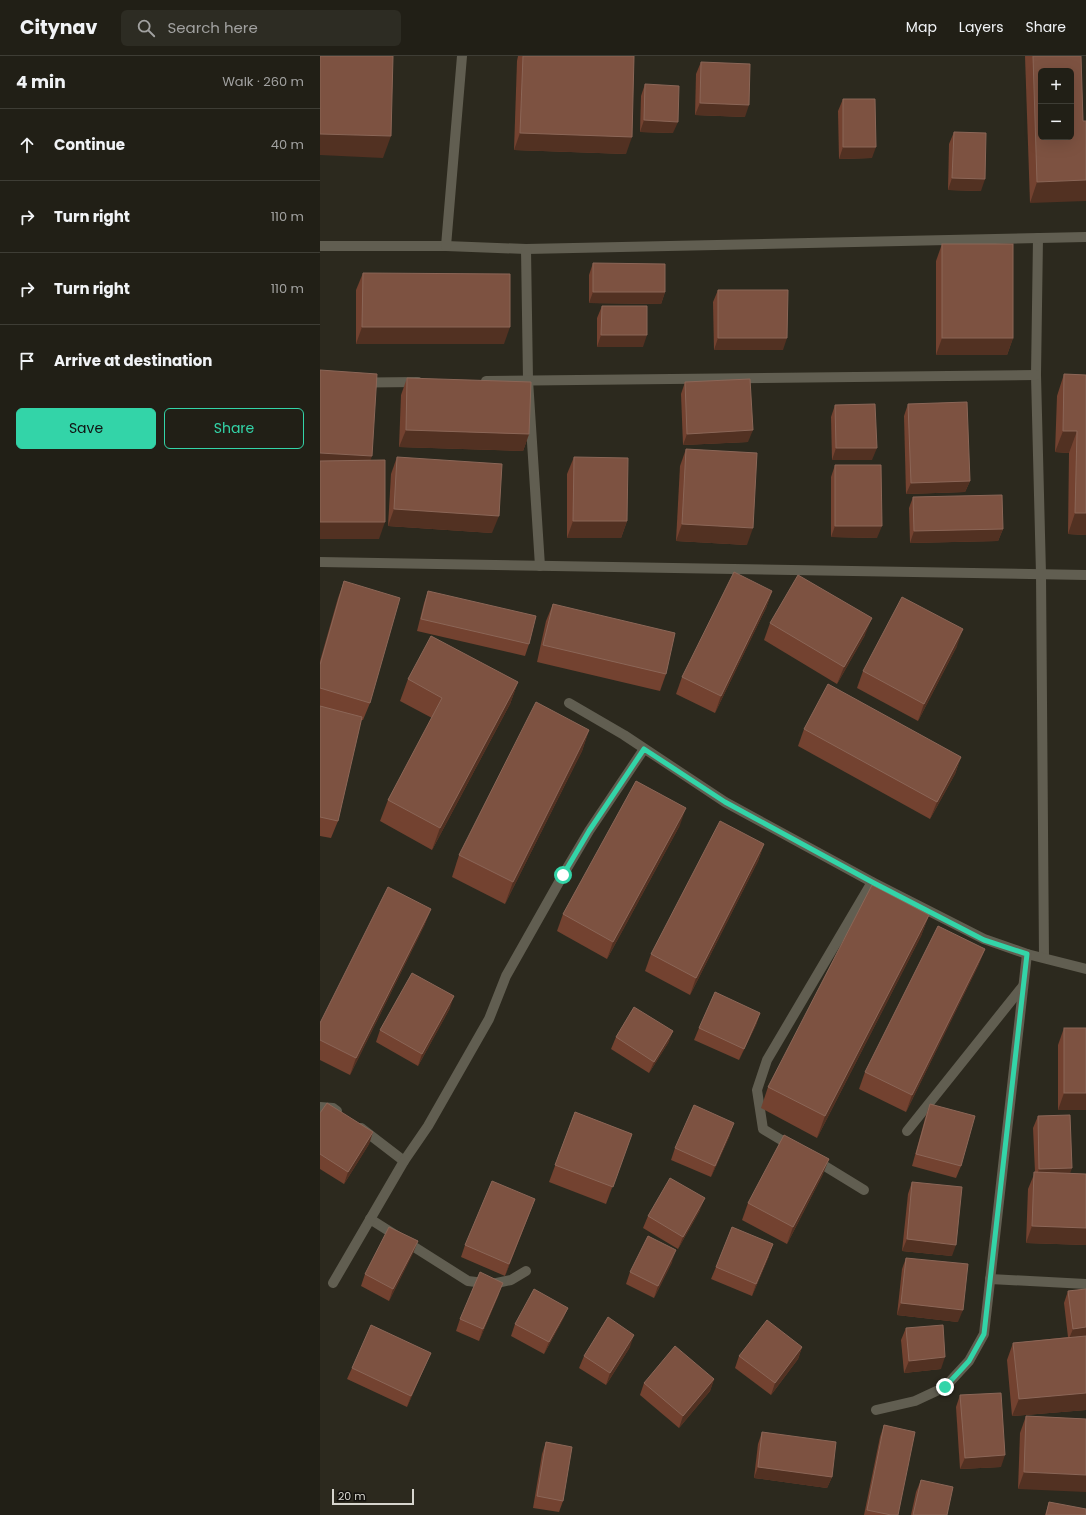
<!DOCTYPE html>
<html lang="en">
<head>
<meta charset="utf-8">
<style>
	body { margin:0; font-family:Poppins,sans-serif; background:#2d2c23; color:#f1f3f6 }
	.controls { position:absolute; right:12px; top:12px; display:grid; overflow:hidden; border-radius:6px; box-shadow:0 4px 16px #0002 }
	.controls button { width:36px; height:36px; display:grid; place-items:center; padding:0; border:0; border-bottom:1px solid #3e3d35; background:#211f16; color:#f1f3f6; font:20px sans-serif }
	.scale { position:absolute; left:12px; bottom:10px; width:82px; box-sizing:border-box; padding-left:4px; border:2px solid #d7d5ce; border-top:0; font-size:11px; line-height:14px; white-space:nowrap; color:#d7d5ce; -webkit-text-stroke:3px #13110d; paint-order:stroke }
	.stop { position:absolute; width:12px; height:12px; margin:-9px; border:3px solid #33d4a8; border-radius:50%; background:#fff }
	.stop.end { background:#33d4a8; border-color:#fff; box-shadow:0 1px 4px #0008 }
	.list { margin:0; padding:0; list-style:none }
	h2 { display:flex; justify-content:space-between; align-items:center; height:52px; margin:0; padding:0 16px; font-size:17px }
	h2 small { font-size:13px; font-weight:400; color:#a2a2a1 }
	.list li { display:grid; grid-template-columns:26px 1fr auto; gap:12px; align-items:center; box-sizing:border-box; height:72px; padding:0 16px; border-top:1px solid #3e3d35 }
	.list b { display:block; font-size:15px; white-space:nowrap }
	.list em { font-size:13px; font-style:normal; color:#a2a2a1 }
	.actions { display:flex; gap:8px; padding:12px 16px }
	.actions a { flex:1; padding:9px 0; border:1px solid #33d4a8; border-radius:6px; text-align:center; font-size:14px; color:#33d4a8 }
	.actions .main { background:#33d4a8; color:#111 }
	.icon { flex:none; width:22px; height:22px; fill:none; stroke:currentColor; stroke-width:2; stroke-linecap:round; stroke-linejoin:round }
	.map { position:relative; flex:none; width:766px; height:1459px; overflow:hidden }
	header { display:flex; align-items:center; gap:24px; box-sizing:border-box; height:56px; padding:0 20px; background:#211f16; border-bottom:1px solid #3e3d35 }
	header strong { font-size:19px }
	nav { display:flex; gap:22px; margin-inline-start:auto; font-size:14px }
	.search { width:280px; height:36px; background:#2d2c23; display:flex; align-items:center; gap:10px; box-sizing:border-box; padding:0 14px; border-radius:6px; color:#a2a2a1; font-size:15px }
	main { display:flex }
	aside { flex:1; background:#211f16 }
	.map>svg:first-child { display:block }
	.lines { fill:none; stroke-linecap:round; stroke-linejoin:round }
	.lane { stroke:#615e51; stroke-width:10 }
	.street { stroke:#615e51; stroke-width:10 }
	.wall { fill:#734230 }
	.shaded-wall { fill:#523122 }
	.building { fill:#7d5241; stroke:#8b6657; fill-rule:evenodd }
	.route { stroke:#33d4a8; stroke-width:5 }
</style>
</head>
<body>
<header>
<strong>Citynav</strong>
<div class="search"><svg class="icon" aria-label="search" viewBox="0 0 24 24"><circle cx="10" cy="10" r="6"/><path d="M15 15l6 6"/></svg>Search here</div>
<nav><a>Map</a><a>Layers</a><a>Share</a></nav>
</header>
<main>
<aside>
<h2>4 min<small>Walk · 260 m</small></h2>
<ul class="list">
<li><svg class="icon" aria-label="ahead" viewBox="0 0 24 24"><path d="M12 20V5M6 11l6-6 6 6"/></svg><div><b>Continue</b></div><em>40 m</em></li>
<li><svg class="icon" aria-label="right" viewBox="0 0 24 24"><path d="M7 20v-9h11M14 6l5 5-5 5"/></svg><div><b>Turn right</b></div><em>110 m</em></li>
<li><svg class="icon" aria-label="right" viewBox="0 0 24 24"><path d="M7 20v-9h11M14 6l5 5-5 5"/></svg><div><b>Turn right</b></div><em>110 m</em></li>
<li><svg class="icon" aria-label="arrive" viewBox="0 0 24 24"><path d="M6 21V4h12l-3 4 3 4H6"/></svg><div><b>Arrive at destination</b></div></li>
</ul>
<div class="actions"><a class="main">Save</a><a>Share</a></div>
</aside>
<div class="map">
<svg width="766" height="1459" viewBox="0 0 766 1459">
	<rect width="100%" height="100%" fill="#2c291e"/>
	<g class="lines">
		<!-- lane -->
		<path class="lane" d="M670,1223L766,1228"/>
		<!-- street -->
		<g class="street">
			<path d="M718,182L716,319L721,518L724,901"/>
			<path d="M0,190H126L206,193L766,181"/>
			<path d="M126,190L142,0"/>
			<path d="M206,193L208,324L220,510"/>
			<path d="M166,325L716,319"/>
			<path d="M0,327L98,326"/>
			<path d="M0,506L766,519"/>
			<path d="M249,647L304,679L405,746L552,826L664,883L707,898L766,913"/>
			<path d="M0,1051L13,1052L17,1055"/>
			<path d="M41,1072L84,1105"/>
			<path d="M587,1075L703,930"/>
			<path d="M473,1091L443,1073L437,1034L447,1004L552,826"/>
			<path d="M495,1104L544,1134"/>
			<path d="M50,1163L148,1225L172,1228L191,1224L206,1215"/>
			<path d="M13,1227L84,1105L108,1070L169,963L186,920L243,819L269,775L324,693"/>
			<path d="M556,1354L595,1345L625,1331L649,1305L664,1278L707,898"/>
		</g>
	</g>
	<!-- wall -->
	<g class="wall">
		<path d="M198,0H314L306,98L194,94L197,5Z"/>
		<path d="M705,0H761L763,65L710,147Z"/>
		<path d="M381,6L425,61L375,59L376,18Z"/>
		<path d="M325,28L353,77L320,76L321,40Z"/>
		<path d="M523,43L552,102L519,103L518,55Z"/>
		<path d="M634,76L661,135L628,134L629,88Z"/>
		<path d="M622,188L693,282L687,299H616V205Z"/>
		<path d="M273,207L345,236L341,248L269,247V219Z"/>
		<path d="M43,217L184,288H36V234Z"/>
		<path d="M398,234L463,294H394L393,246Z"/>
		<path d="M282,250L323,291H277V262Z"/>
		<path d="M744,318L766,319V479L748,478L749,397L735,396L737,340Z"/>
		<path d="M87,322L209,378L203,395L79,391L81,339Z"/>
		<path d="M365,326L428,386L363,389L361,338Z"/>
		<path d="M588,348L650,425L645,436L586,438L584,360Z"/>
		<path d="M515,349L552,404H512L511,361Z"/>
		<path d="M366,393L427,489L356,485L360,410Z"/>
		<path d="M77,401L172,477L68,470L71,418Z"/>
		<path d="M254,401L307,465L301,482H247V418Z"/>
		<path d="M515,409L557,482L511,481V421Z"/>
		<path d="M593,441L683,473L678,485L590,487L589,452Z"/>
		<path d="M24,525L50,647L43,664H41L18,765L11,782L0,780V605L18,542Z"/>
		<path d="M108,535L209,588L205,600L97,575L104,547Z"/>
		<path d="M452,535L446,552L395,657L356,638L362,621Z"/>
		<path d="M233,548L346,618L340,635L217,606L226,565Z"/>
		<path d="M450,567L545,579L517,628L444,584Z"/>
		<path d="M637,590L598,665L537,632L543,615Z"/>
		<path d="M88,623L198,626L190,648L112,794L60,765L68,744L112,662L80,645Z"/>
		<path d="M484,673L641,701L635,718L610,763L478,690Z"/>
		<path d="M269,674L262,695L185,848L132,821L139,799Z"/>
		<path d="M360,769L287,903L237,875L243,858Z"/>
		<path d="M444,788L438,805L370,939L325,915L331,898Z"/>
		<path d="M111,853L104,870L30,1019L0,1004V967Z"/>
		<path d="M609,859L601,880L497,1082L441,1052L448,1031Z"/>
		<path d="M665,893L658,910L586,1056L539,1033L545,1016Z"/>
		<path d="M130,952L98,1010L56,986L60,974Z"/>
		<path d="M440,957L436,969L419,1004L374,984L379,972Z"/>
		<path d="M744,972H766V1054H738V989Z"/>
		<path d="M353,975L348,987L329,1017L291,993L296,981Z"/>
		<path d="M610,1048L641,1110L636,1122L592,1110L606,1059Z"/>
		<path d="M255,1056L312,1078L286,1148L229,1126Z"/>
		<path d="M0,1057L53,1076L49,1088L24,1128L0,1113Z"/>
		<path d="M718,1060L750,1118H766V1189L706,1187L708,1133L715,1116L713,1072Z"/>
		<path d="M410,1079L391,1121L351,1104L355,1092Z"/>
		<path d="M509,1103L502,1120L467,1188L422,1164L428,1147Z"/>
		<path d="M592,1126L632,1200L582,1195L588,1138Z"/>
		<path d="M215,1143L185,1220L141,1201L145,1189Z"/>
		<path d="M380,1154L358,1193L323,1172L328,1160Z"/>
		<path d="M98,1185L93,1197L69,1245L41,1230L45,1218Z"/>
		<path d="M449,1200L432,1240L391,1223L396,1211Z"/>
		<path d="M586,1202L638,1266L577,1259L582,1213Z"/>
		<path d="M352,1206L334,1242L306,1228L310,1216Z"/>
		<path d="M766,1233V1354L692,1360L687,1304L693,1287L748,1281L744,1247L748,1235Z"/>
		<path d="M179,1238L159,1285L136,1275L140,1263Z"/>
		<path d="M248,1252L243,1263L224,1298L191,1280L195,1268Z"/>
		<path d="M586,1272L621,1313L584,1317L581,1284Z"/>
		<path d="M310,1291L286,1329L259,1312L264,1300Z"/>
		<path d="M482,1291L478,1303L451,1339L415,1312L419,1300Z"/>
		<path d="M111,1297L106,1308L87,1351L27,1323L32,1312Z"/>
		<path d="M394,1323L390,1335L359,1372L320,1339L324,1327Z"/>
		<path d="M640,1339L681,1411L640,1413L636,1351Z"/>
		<path d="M706,1360L766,1363L698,1433L700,1377Z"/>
		<path d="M564,1369L578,1459H544L560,1381Z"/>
		<path d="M442,1376L512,1421L507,1432L434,1422L438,1388Z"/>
		<path d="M226,1386L243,1445L239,1456L213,1452L222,1398Z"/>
		<path d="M601,1424L627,1459H591L596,1436Z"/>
		<path d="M729,1446L766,1459H725Z"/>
	</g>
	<!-- shaded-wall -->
	<g class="shaded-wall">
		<path d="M380,47L429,49L425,61L375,59Z"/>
		<path d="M324,64L358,66L353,77L320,76Z"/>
		<path d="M200,77L312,81L306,98L194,94Z"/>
		<path d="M0,78L71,80L63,102L0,99Z"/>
		<path d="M523,91H556L552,102L519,103Z"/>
		<path d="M632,122L665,123L661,135L628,134Z"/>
		<path d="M766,124V145L710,147L717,126Z"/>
		<path d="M273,236H345L341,248L269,247Z"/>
		<path d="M42,271H190L184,288H36Z"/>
		<path d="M281,279H327L323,291H277Z"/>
		<path d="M398,282H467L463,294H394Z"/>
		<path d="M622,282H693L687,299H616Z"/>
		<path d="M86,374L209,378L203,395L79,391Z"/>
		<path d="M433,374L428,386L363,389L367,378Z"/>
		<path d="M743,375H757L749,397L735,396Z"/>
		<path d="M516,392H557L552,404H512Z"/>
		<path d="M0,397L52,400L46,417L0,414Z"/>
		<path d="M650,425L645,436L586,438L591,427Z"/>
		<path d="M74,453L179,460L172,477L68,470Z"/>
		<path d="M755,457H766V479L748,478Z"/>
		<path d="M253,465H307L301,482H247Z"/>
		<path d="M0,466H65L59,483H0Z"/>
		<path d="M362,468L433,472L427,489L356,485Z"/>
		<path d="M515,470H562L557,482L511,481Z"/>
		<path d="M683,473L678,485L590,487L594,475Z"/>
		<path d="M452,535L446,552L395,657L401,640Z"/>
		<path d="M552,562L545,579L517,628L524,611Z"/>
		<path d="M643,573L637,590L598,665L604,648Z"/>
		<path d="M198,626L190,648L112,794L120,772Z"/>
		<path d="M269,674L262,695L185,848L193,826Z"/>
		<path d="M641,701L635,718L610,763L617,746Z"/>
		<path d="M366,752L360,769L287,903L293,886Z"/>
		<path d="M444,788L438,805L370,939L376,922Z"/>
		<path d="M111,853L104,870L30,1019L36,1002Z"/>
		<path d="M609,859L601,880L497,1082L505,1060Z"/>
		<path d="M665,893L658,910L586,1056L592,1039Z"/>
		<path d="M134,940L130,952L98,1010L102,998Z"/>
		<path d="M440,957L436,969L419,1004L424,993Z"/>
		<path d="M353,975L348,987L329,1017L334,1006Z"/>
		<path d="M744,1037H766V1054H738Z"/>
		<path d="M414,1067L410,1079L391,1121L395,1110Z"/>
		<path d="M53,1076L49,1088L24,1128L28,1116Z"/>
		<path d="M509,1103L502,1120L467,1188L473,1171Z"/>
		<path d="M752,1112L748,1124L715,1125L719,1113Z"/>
		<path d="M385,1142L380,1154L358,1193L363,1181Z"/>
		<path d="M215,1143L211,1154L185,1220L189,1208Z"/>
		<path d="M712,1170L766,1172V1189L706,1187Z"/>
		<path d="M587,1183L636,1189L632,1200L582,1195Z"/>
		<path d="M98,1185L93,1197L69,1245L73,1233Z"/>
		<path d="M453,1188L449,1200L432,1240L436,1228Z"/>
		<path d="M356,1194L352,1206L334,1242L338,1230Z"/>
		<path d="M183,1227L179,1238L159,1285L163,1273Z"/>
		<path d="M581,1247L643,1254L638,1266L577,1259Z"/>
		<path d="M248,1252L243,1263L224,1298L229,1286Z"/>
		<path d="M766,1271V1283L748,1285L753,1273Z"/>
		<path d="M314,1279L310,1291L286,1329L290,1317Z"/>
		<path d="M482,1291L478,1303L451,1339L455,1327Z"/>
		<path d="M111,1297L106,1308L87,1351L91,1340Z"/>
		<path d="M625,1301L621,1313L584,1317L589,1305Z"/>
		<path d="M394,1323L390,1335L359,1372L363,1360Z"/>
		<path d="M766,1337V1354L692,1360L699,1343Z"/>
		<path d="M685,1399L681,1411L640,1413L645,1402Z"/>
		<path d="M438,1411L512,1421L507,1432L434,1422Z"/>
		<path d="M704,1416L766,1419V1436L698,1433Z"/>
	</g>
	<!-- building -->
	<g class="building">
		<path d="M0,0H73L71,80L0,78Z"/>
		<path d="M203,0H314L312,81L200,77Z"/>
		<path d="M713,0H761L763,65H766V124L717,126ZM721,15H751V81H721Z"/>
		<path d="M381,6L430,8L429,49L380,47Z"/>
		<path d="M325,28L359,30L358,66L324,64Z"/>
		<path d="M523,43H555L556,91H523Z"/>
		<path d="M634,76L666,77L665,123L632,122Z"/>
		<rect x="622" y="188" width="71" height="94"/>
		<path d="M273,207L345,208V236H273Z"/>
		<path d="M43,217L190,218V271H42Z"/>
		<path d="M398,234H468L467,282H398Z"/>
		<path d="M282,250H327V279H281Z"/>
		<path d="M0,314L57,318L52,400L0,397Z"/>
		<path d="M744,318L766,319V457H755L757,375H743Z"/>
		<path d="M87,322L211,326L209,378L86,374Z"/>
		<path d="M430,323L433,374L367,378L365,326Z"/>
		<path d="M647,346L650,425L591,427L588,348Z"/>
		<path d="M555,348L557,392H516L515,349Z"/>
		<path d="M366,393L437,397L433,472L362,468Z"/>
		<path d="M77,401L182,408L179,460L74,453Z"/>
		<path d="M254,401L308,402L307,465H253Z"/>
		<path d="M65,404V466H0V405Z"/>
		<path d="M515,409H561L562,470H515Z"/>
		<path d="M682,439L683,473L594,475L593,441Z"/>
		<path d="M414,516L452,535L401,640L362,621Z"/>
		<path d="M478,519L552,562L524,611L450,567Z"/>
		<path d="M24,525L80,542L50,647L0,632V609Z"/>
		<path d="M108,535L216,560L209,588L101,563Z"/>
		<path d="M582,541L643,573L604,648L543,615Z"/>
		<path d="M233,548L355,577L346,618L223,589Z"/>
		<path d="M111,580L198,626L120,772L68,744L122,642L88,623Z"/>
		<path d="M508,628L641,701L617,746L484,673Z"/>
		<path d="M216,646L269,674L193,826L139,799Z"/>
		<path d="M0,650L42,661L18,765L0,761Z"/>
		<path d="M316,725L366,752L293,886L243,858Z"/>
		<path d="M400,765L444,788L376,922L331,898Z"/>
		<path d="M552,829L609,859L505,1060L448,1031Z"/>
		<path d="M68,831L111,853L36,1002L0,984V967Z"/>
		<path d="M618,870L665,893L592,1039L545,1016Z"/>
		<path d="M92,917L134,940L102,998L60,974Z"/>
		<path d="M395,936L440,957L424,993L379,972Z"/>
		<path d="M314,951L353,975L334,1006L296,981Z"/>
		<rect x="744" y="972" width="22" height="65"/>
		<path d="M7,1047L53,1076L28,1116L0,1098V1057Z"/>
		<path d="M610,1048L655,1060L641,1110L596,1098Z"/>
		<path d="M374,1049L414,1067L395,1110L355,1092Z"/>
		<path d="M255,1056L312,1078L293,1131L235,1109Z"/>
		<path d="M750,1059L752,1112L719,1113L718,1060Z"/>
		<path d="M464,1079L509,1103L473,1171L428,1147Z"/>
		<path d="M714,1116L766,1118V1172L712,1170Z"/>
		<path d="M350,1122L385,1142L363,1181L328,1160Z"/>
		<path d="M172,1125L215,1143L189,1208L145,1189Z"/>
		<path d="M592,1126L642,1131L636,1189L587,1183Z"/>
		<path d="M69,1171L98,1185L73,1233L45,1218Z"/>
		<path d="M412,1171L453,1188L436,1228L396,1211Z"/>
		<path d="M328,1180L356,1194L338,1230L310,1216Z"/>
		<path d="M586,1202L648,1208L643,1254L581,1247Z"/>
		<path d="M160,1216L183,1227L163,1273L140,1263Z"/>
		<path d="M214,1233L248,1252L229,1286L195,1268Z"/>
		<path d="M766,1233V1271L753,1273L748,1235Z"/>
		<path d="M288,1261L314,1279L290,1317L264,1300Z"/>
		<path d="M447,1264L482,1291L455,1327L419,1300Z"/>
		<path d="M51,1269L111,1297L91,1340L32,1312Z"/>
		<path d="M623,1269L625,1301L589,1305L586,1272Z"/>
		<path d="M766,1280V1337L699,1343L693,1287Z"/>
		<path d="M355,1290L394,1323L363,1360L324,1327Z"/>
		<path d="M681,1337L685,1399L645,1402L640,1339Z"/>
		<path d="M706,1360L766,1363V1419L704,1416Z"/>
		<path d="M564,1369L595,1376L578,1459H571L547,1454Z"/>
		<path d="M442,1376L516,1386L512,1421L438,1411Z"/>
		<path d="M226,1386L252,1391L243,1445L217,1440Z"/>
		<path d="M601,1424L633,1431L627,1459H593Z"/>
		<path d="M729,1446L766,1453V1459H726Z"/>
	</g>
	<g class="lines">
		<!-- route -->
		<path class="route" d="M243,819L269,775L324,693L405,746L552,826L664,884L707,898L664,1278L649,1305L625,1331"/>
	</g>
</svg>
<div class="controls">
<button>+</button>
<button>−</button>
</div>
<div class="scale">20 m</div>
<div class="stop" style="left:243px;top:819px"></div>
<div class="stop end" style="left:625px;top:1331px"></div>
</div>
</main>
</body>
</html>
